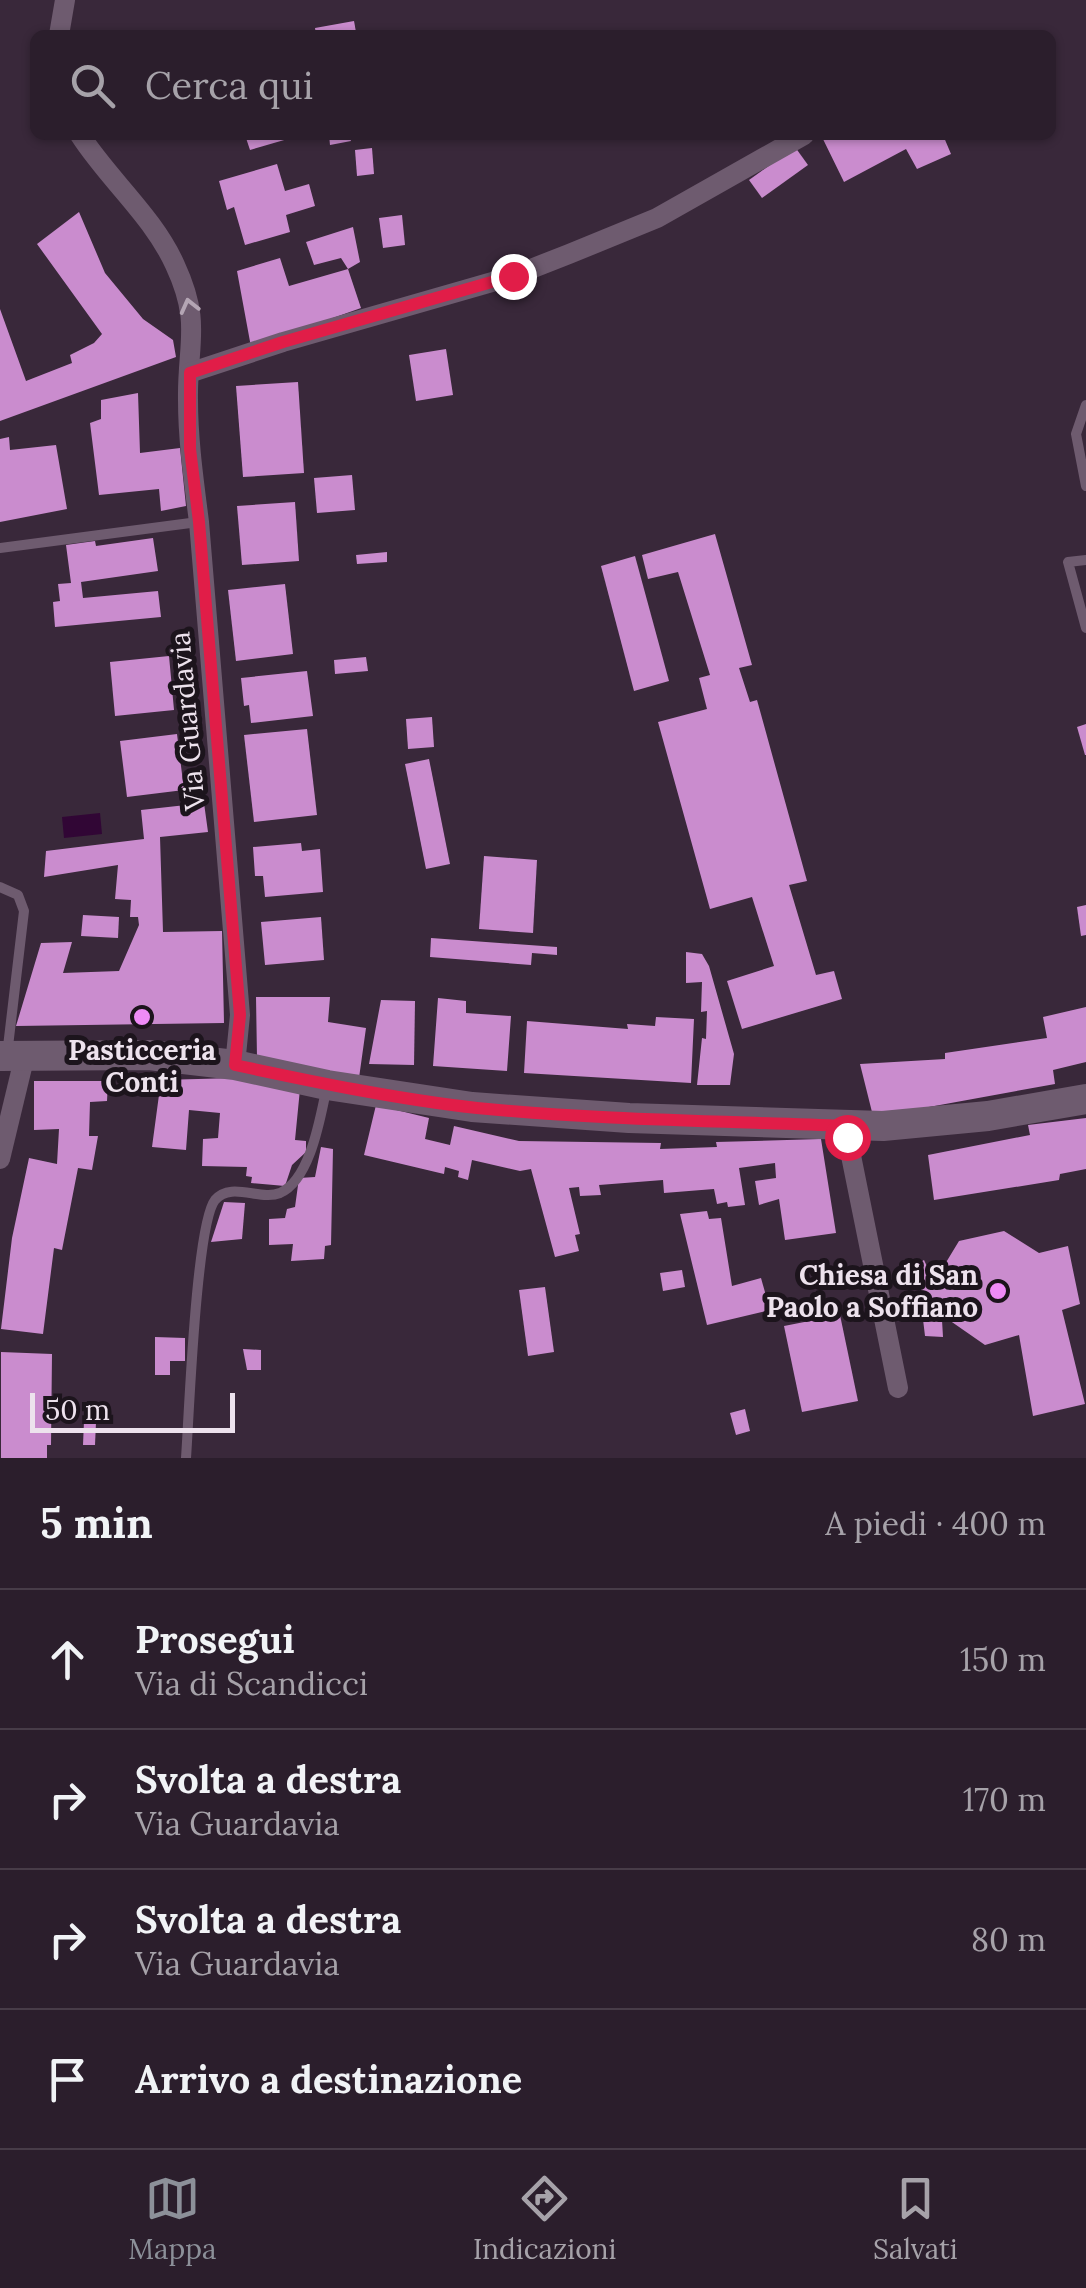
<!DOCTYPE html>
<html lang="it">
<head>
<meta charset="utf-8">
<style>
	body { margin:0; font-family:Lora,serif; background:#372b38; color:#f1f3f6 }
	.scale { position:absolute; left:30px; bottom:25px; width:205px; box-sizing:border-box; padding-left:10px; border:5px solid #ede2ed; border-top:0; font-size:28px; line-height:35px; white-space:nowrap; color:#ede2ed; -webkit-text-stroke:8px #1c141c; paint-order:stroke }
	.stop { position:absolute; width:30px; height:30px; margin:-22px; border:8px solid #e11d48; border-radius:50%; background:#fff }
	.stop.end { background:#e11d48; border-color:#fff; box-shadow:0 2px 10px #0008 }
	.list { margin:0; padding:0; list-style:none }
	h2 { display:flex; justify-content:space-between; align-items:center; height:130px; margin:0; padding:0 40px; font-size:42px }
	h2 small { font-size:32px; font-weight:400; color:#a6a2a9 }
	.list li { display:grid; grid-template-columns:65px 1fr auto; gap:30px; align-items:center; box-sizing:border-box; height:140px; padding:0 40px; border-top:2px solid #473c48 }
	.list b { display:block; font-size:38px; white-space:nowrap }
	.list p { margin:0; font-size:32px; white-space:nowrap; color:#a6a2a9 }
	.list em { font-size:32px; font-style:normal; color:#a6a2a9 }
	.icon { flex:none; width:55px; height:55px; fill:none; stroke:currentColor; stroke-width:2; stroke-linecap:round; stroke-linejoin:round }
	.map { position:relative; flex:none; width:1086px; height:1458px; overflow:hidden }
	.search { position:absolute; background:#2b1e2c; box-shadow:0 2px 8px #0004; left:30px; right:30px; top:30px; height:110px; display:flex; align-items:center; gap:25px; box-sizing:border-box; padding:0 35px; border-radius:15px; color:#a6a2a9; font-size:38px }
	.sheet { height:690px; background:#2b1e2c }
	nav { display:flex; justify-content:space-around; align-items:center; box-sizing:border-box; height:140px; border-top:2px solid #473c48; background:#2b1e2c; font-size:28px; color:#a6a2a9 }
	nav a { display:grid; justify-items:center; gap:5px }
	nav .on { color:#8c9099 }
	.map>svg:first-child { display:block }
	.water { fill:#310635 }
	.building { fill:#ca8cce }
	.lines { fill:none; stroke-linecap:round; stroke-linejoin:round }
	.lane { stroke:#6e5b6f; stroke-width:10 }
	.street { stroke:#6e5b6f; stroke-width:20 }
	.secondary { stroke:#6e5b6f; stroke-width:30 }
	.oneway { stroke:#b4a5b4 }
	.route { stroke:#e11d48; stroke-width:12 }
	.poi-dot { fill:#ef8bf7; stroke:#1c141c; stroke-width:4 }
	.labels { text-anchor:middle; stroke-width:10; stroke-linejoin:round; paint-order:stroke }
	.street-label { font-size:28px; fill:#ede2ed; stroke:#1c141c }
	.poi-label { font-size:28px; font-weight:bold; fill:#ede2ed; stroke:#1c141c }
</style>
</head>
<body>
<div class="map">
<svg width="1086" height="1458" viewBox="0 0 1086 1458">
	<rect width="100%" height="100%" fill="#39283a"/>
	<!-- water -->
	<path class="water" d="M100,813L102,834L64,838L62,817Z"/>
	<!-- building -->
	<g class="building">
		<path d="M354,21L356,32L316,35L315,28Z"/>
		<path d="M245,135H298V136L250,150Z"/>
		<path d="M329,135H349L351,141L330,145Z"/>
		<path d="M821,135H943L951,154L917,169L906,149L844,182Z"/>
		<path d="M795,147L808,165L762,198L749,180Z"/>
		<path d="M372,148L374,174L357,176L355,150Z"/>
		<path d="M277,164L285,191L309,184L315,206L286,215L290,232L245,245L234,207L227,210L219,181Z"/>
		<path d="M79,212L105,273L143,319L173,340L176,357L0,421V309L26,381L72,363L70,355L94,343L102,334L37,244Z"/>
		<path d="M402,215L405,245L383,248L379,218Z"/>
		<path d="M353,227L360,262L348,269L341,258L314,265L306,242Z"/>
		<path d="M280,258L289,286L348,269L361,308L251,347L237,271Z"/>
		<path d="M446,349L453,395L416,401L409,355Z"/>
		<path d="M298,382L304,473L243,477L236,386Z"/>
		<path d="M138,393L140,453L180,448L186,506L161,511L159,489L99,495L90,423L101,419V400Z"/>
		<path d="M9,437L10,450L56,445L67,509L0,522V439Z"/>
		<path d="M352,475L355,510L317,513L314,478Z"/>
		<path d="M295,502L299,561L242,565L237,506Z"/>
		<path d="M715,534L752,665L739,668L750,702L757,700L807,881L789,885L816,975L834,971L842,999L742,1029L727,981L774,966L752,897L710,909L658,722L707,709L699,678L710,675L678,572L648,579L642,555Z"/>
		<path d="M153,538L158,571L81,582L83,598L158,591L161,617L55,627L53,602L60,601L58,584L71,583L66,545L95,541L96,546Z"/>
		<path d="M387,552V562L357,564L356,555Z"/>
		<path d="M635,556L669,681L634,691L601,566Z"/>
		<path d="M285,584L293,654L236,661L228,590Z"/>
		<path d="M169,656L174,710L115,716L110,662Z"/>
		<path d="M366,657L368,671L335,674L334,660Z"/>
		<path d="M307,671L313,716L251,723L249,705L244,706L241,678Z"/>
		<path d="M432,717L434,747L408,749L406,719Z"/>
		<path d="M1086,724V755H1085L1077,727Z"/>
		<path d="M307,729L317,815L254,822L244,735Z"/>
		<path d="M177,734L184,790L127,797L120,741Z"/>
		<path d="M429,759L450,864L426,869L405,764Z"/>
		<path d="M204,803L208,832L160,837L163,932L222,931L224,1023L16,1026L41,943L72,942L63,973L119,971L139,925L138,917H130L131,900L115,899L118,865L44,877L46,851L144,839L141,810Z"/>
		<path d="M301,843L302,851L320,849L323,892L265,897L263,876H255L253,847Z"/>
		<path d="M484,856L537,860L533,933L479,929Z"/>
		<path d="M1086,905V935L1081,936L1077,907Z"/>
		<path d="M83,915L119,917L118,938L81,936Z"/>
		<path d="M321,917L324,960L265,965L261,922Z"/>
		<path d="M431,938L557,947V955L532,953L531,965L430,957Z"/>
		<path d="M686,952L702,954L709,966L734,1054L730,1085H697L702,1038L706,1039L707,1011L701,1012L702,982L686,983Z"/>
		<path d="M256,997H330L328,1022L366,1028L359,1078L257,1058Z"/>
		<path d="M438,998L466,1001V1013L511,1016L507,1071L433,1066Z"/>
		<path d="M381,1000L415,1001L414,1065L369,1064Z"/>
		<path d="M1086,1007V1062L1053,1070L1055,1084L896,1113L872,1112L860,1064L945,1059V1053L1047,1038L1043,1017Z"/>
		<path d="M656,1017L694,1019L691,1083L524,1073L527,1021L628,1029L627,1024L655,1026Z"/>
		<path d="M235,1078L300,1089L295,1140L306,1141V1152L292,1165L285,1186L251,1183L252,1177L246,1176L247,1167L202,1166L203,1139L218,1138L220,1113L189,1110L186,1150L152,1147L161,1080Z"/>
		<path d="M34,1081H108L107,1101L90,1102L89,1136H98L92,1170L78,1168L62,1250L54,1248L43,1334L1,1329L12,1238L29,1158L57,1164L59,1129L34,1130Z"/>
		<path d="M376,1105L429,1118L425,1139L450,1145L454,1126L519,1141L661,1143L660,1149L717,1147L716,1142L821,1139L836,1233L785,1240L779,1199L759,1205L755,1181L776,1178L775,1163L739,1168L745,1205L728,1207L727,1202L717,1204L714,1189L664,1193L663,1180L599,1185L601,1195L580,1196L579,1187L569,1188L580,1234L575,1235L579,1251L555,1257L531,1169L520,1171L472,1160L468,1180L458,1177L459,1171L445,1167L444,1174L364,1155Z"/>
		<path d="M1086,1118V1169L1060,1174L1059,1180L934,1200L928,1155L1030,1135L1028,1125Z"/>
		<path d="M321,1147L333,1149L331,1245L325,1246L324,1259L291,1261L293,1244L269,1245V1219L285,1218L287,1209L295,1207L299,1178L315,1177Z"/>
		<path d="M224,1202L245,1203L242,1239L211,1242Z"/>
		<path d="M707,1211L709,1219L721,1218L732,1286L761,1278L770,1310L707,1325L680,1214Z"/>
		<path d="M1004,1231L1039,1253L1068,1246L1080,1304L1062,1310L1085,1404L1033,1416L1019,1335L985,1345L949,1320H942L943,1337L925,1336L919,1286L911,1268L924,1260L931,1275L939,1274L959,1241Z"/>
		<path d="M682,1270L685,1287L663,1291L660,1273Z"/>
		<path d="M545,1287L554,1352L528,1356L519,1290Z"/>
		<path d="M840,1315L858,1401L802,1412L784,1326Z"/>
		<path d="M155,1337L185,1338V1361H170V1375H155Z"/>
		<path d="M243,1349L261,1350V1370H247Z"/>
		<path d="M1,1352L52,1354L51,1445H47V1458H1Z"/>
		<path d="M745,1409L750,1431L736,1435L730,1413Z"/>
		<path d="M84,1421L96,1422L95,1445H83Z"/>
	</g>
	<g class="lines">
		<!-- lane -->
		<g class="lane">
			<path d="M1086,405L1076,434L1086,486"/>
			<path d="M0,548L198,522"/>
			<path d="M1086,560L1068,562L1086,628"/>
			<path d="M0,887L18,895L24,911L7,1055"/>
			<path d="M186,1458C189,1417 196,1224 215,1200C231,1181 260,1201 280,1193C310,1180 320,1119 326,1091"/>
		</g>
		<!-- street -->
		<g class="street">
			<path d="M59,35L65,0"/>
			<path d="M80,135C109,180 153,216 175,265C202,323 187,343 188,400C188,441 194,482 199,522L240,1015L235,1065"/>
			<path d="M189,373L283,342L513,276L569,254L657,218L804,135"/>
			<path d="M845,1126L898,1388"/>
			<path d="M0,1159L25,1055"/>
		</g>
		<!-- secondary -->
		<path class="secondary" d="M0,1056L149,1055L235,1065L327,1085L472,1107L629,1118L883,1126L988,1116L1086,1099"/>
	</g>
	<!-- one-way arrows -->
	<defs><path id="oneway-chevron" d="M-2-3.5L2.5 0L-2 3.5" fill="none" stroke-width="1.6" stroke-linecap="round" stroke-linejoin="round" transform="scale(2.5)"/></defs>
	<use class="oneway" href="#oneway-chevron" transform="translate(189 306) rotate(-104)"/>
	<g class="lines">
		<!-- route -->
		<path class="route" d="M513,276L283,342L190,373V449L199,522L240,1015L235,1065C315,1082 396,1099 477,1108C599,1120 722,1121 845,1126L847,1137"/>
	</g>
	<!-- markers -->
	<g class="poi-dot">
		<circle cx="142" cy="1017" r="10"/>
		<circle cx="998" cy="1291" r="10"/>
	</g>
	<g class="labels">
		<!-- street labels -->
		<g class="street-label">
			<text transform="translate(187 721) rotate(-95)" y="10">Via Guardavia</text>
		</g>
		<!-- poi labels -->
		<g class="poi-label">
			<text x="142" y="1060">Pasticceria<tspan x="142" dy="32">Conti</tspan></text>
			<text x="978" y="1285" text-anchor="end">Chiesa di San<tspan x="978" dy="32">Paolo a Soffiano</tspan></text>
		</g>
	</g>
</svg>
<div class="scale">50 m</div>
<div class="stop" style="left:847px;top:1137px"></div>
<div class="stop end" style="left:513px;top:276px"></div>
<div class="search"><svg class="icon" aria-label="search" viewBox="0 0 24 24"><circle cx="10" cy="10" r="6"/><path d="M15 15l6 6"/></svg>Cerca qui</div>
</div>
<section class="sheet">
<h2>5 min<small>A piedi · 400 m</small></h2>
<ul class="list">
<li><svg class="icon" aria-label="ahead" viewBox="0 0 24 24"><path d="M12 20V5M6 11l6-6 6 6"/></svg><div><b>Prosegui</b><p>Via di Scandicci</p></div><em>150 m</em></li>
<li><svg class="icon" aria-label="right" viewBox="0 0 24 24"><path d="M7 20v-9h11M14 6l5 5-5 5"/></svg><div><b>Svolta a destra</b><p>Via Guardavia</p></div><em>170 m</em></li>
<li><svg class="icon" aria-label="right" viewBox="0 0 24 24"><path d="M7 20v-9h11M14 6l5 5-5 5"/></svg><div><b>Svolta a destra</b><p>Via Guardavia</p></div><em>80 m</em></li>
<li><svg class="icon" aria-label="arrive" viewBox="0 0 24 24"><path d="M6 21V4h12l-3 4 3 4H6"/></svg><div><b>Arrivo a destinazione</b></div></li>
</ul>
</section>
<nav>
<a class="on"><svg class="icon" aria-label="map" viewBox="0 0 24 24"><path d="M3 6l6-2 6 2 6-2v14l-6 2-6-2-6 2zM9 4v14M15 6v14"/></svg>Mappa</a>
<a><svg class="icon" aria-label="directions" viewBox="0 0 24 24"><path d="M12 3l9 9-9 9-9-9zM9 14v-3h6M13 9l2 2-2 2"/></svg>Indicazioni</a>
<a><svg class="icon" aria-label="saved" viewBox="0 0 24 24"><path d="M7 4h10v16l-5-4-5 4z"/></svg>Salvati</a>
</nav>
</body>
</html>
